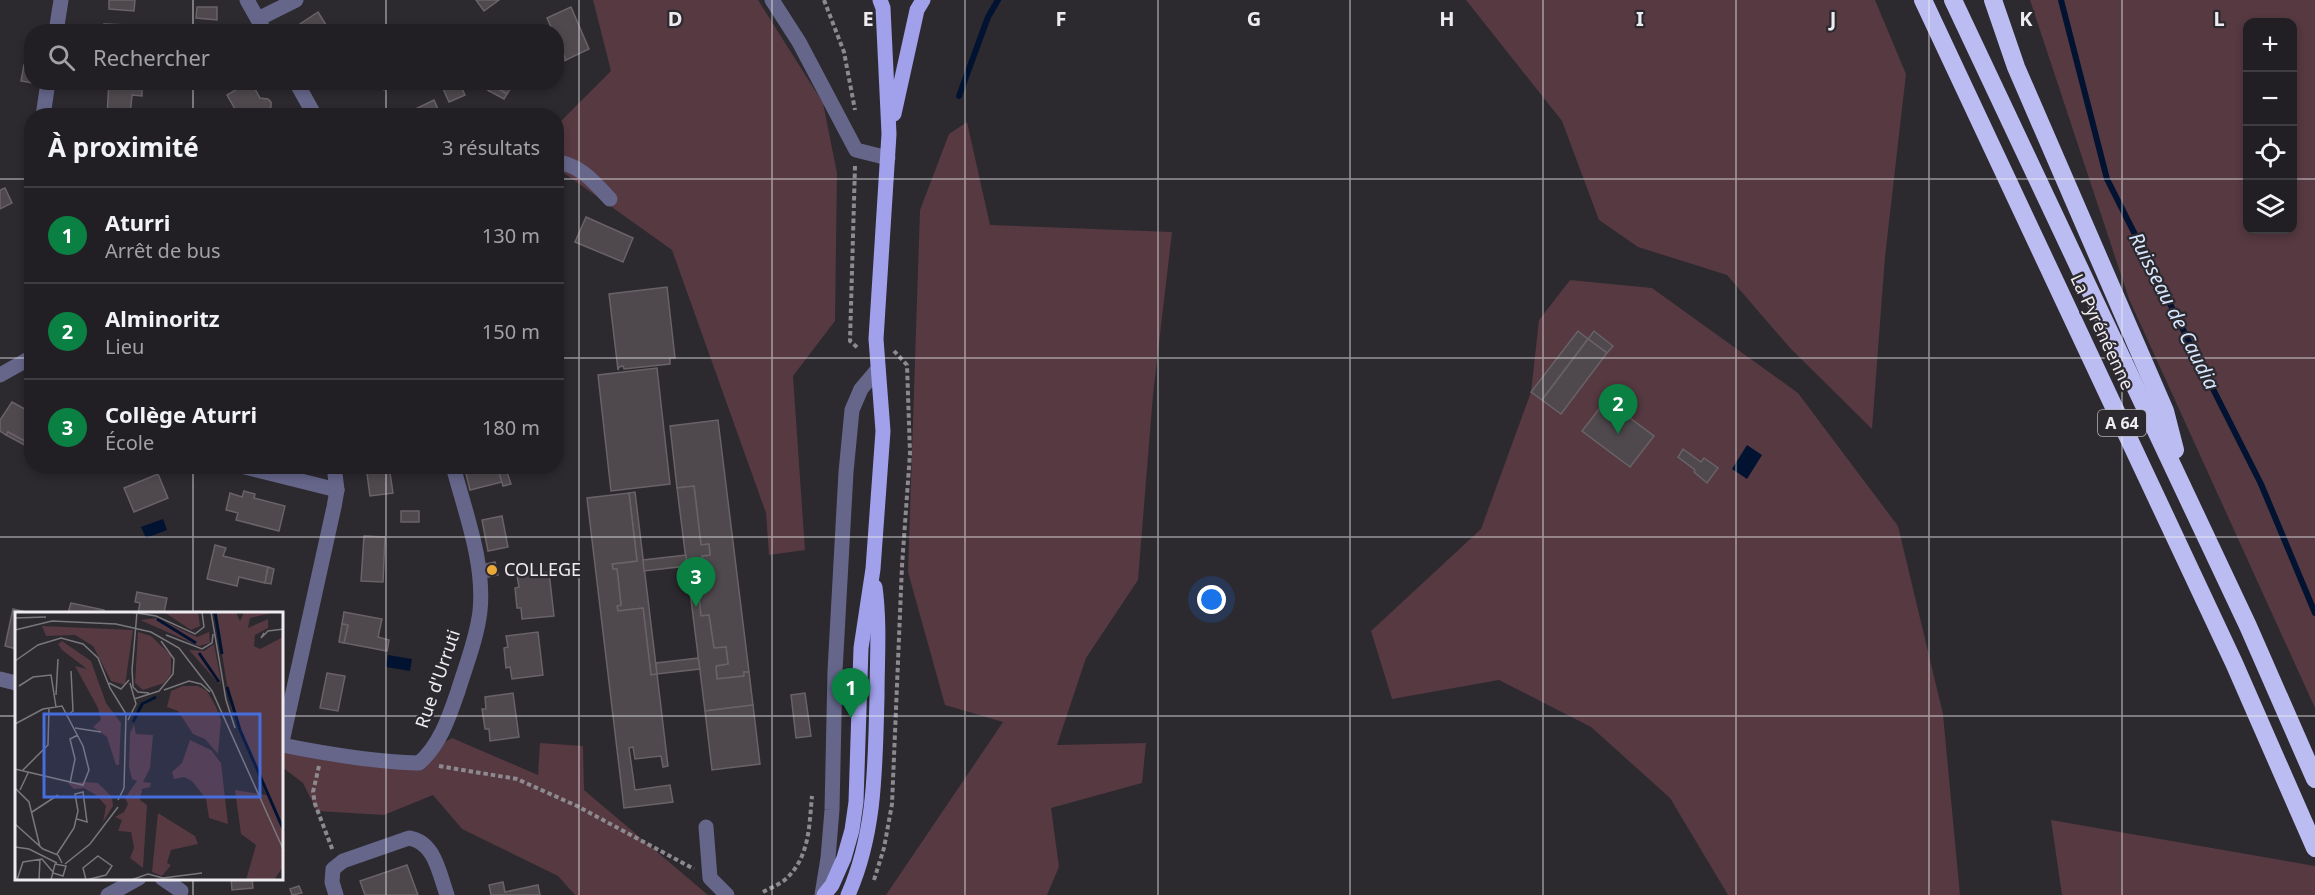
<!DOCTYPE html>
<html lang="fr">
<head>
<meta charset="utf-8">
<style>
	body { margin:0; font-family:"Noto Sans",sans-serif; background:#29272b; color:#f1f3f6 }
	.controls { position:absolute; right:18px; top:18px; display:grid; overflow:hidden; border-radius:12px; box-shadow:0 3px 9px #0003 }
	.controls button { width:54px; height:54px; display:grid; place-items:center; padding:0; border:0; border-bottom:2px solid #3e3d41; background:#211f23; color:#f1f3f6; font:30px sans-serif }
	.you { position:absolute; left:1212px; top:600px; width:21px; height:21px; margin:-15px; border:4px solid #fff; border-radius:50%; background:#1a73e8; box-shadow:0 0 0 9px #1a73e833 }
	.badge { display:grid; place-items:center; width:39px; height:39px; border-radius:50%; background:#0b8043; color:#fff; font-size:20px; font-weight:700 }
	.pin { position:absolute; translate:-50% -50px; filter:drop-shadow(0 2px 3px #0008) }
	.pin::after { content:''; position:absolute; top:32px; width:21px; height:18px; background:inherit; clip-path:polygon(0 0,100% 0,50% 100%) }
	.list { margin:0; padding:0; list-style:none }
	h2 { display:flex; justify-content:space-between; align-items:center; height:78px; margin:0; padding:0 24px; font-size:26px }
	h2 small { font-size:20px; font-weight:400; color:#a2a2a6 }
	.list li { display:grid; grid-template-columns:39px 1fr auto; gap:18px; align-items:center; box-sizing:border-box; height:96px; padding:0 24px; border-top:2px solid #3e3d41 }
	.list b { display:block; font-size:22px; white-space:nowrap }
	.list p { margin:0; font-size:20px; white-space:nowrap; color:#a2a2a6 }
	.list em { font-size:20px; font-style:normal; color:#a2a2a6 }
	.icon { flex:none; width:33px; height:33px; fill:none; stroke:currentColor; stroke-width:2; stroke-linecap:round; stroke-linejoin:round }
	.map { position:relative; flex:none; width:2315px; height:895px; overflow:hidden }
	.search { position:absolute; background:#211f23; box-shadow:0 3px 9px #0003; left:24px; top:24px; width:540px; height:66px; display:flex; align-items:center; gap:15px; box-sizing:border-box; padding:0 21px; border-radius:24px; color:#a2a2a6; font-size:22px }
	.panel { position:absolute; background:#211f23; box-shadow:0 3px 9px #0003; left:24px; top:108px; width:540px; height:366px; border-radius:24px }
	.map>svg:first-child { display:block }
	.green { fill:#563941; fill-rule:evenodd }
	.water { fill:#011331 }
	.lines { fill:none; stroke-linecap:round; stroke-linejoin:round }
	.stream { stroke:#011331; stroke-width:6 }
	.building { fill:#4f494d; stroke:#696267; stroke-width:1.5 }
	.path { stroke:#8c8a8f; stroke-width:4; stroke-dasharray:4.5 3; stroke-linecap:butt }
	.minor { stroke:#65668a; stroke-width:15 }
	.major { stroke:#a0a0eb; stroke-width:15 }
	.highway { stroke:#bbbcf2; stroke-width:18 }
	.grid { fill:none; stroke:#eeecf0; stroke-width:1.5; stroke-opacity:0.55 }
	.poi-dot { fill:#eaaa39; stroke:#2c292f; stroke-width:2 }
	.labels { text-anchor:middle; stroke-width:4.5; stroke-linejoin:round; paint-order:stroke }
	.shield { fill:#2c292f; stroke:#b4b2b6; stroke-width:1.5 }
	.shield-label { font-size:16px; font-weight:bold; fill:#eeecf0 }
	.street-label { font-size:18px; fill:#eeecf0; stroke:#2c292f }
	.poi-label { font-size:18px; fill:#eeecf0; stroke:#2c292f; text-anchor:start }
	.water-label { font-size:20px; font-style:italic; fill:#d5e6fe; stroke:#2c292f }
	.inset-river { fill:none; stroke:#011331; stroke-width:3 }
	.inset-road { fill:none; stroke:#7a777c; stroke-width:1.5 }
	.view { fill:#476edd; fill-opacity:0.15; stroke:#476edd; stroke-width:3 }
	.inset-edge { fill:none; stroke:#eeecf0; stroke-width:3 }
	.grid-label { font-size:20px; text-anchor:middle; font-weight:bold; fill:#eeecf0; stroke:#2c292f; stroke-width:4.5; stroke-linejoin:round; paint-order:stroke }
</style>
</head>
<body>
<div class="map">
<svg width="2315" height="895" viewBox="0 0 2315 895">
	<rect width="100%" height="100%" fill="#2c292f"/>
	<!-- green -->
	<g class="green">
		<path d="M593,0H758L823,103L837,173L835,321L793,376L805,550L769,555L766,513L672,250L557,168V125L611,71Z"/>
		<path d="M1466,0H1875L1906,74L1885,257L1872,429L1790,348L1727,275L1638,247L1599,220L1562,121Z"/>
		<path d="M2030,0H2315V708L2129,299ZM2248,22H2292V230H2248Z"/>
		<path d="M967,122L990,225L1172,232L1153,395L1138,580L1086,658L1057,745L1146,743L1142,783L1051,808L1059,867L1047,895H886L1003,722L945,705L908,572L920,210L949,134Z"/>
		<path d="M1570,280L1652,288L1798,393L1898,526L1943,714L1960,895H1728L1670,798L1591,727L1499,680L1392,699L1371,631L1481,529L1531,392L1539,320Z"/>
		<path d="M452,738L538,775L540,743L583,746L584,790L708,895H575L558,876L462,829L433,795L384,815L317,811L303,783L282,767V750L401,767Z"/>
		<path d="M2051,820L2315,866V895H2062Z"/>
	</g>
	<!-- water -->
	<g class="water">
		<path d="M1747,445L1762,455L1747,479L1732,469Z"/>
		<path d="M163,519L167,530L146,538L141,527Z"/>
		<path d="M388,655L412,659L410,671L386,667Z"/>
	</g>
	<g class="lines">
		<!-- stream -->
		<g class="stream">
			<path d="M2061,0L2107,179L2261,484L2315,613"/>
			<path d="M959,96L988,17L998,0"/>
		</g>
	</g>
	<!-- building -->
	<g class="building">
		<path d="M109,0H135L134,11L109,9Z"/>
		<path d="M476,0H499L484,11Z"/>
		<path d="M197,7H217V20L196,18Z"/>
		<path d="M571,7L589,49L566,60L556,39V32H553L547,18Z"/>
		<path d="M318,12L329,30L327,32H288Z"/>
		<path d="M104,24L127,25V32H104Z"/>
		<path d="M559,44L566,60L558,63L556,45Z"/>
		<path d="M24,65L32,66V82L38,84L21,81Z"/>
		<path d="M109,82H142V96L132,95L130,116L107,115Z"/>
		<path d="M249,82H251L260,98L268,99L271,102V107L267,111L270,116H239L227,95Z"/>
		<path d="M378,82H395L384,90Z"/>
		<path d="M440,82H459L465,95L449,102Z"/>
		<path d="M482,82H514V83L507,94L492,85L489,91L480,85Z"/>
		<path d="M492,85L507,94L504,99L489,91Z"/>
		<path d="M434,100L441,116H401Z"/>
		<path d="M5,188L12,203L0,209V190Z"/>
		<path d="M586,217L633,238L623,262L575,242Z"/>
		<path d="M667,287L675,358H670V364L624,369L623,366L619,367L618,370L609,294Z"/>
		<path d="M1578,331L1588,339L1542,400L1531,392Z"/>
		<path d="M1594,331L1613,346L1607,353L1588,339Z"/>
		<path d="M1588,339L1607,353L1561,414L1542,400Z"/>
		<path d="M657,368L670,484L611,491L598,375Z"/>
		<path d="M1606,400L1654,436L1630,467L1582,431Z"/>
		<path d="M12,402L32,413V445L8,432L6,435L0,431V420Z"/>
		<path d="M718,420L749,672H744V676L717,679L716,666L728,664L726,647L714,648L709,615L701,616L698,590L706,589L702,556L710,555L709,544L701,545L694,486L677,488L670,426Z"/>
		<path d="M8,432L32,445V449L6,435Z"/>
		<path d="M1683,449L1701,462L1704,458L1718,468L1707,483L1694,472L1695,470L1678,457Z"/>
		<path d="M366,466H389L393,493L370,496Z"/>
		<path d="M464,466H497L502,482L470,490Z"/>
		<path d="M506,469L511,484L503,486L499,472Z"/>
		<path d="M158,474L168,498L134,512L124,488Z"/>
		<path d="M694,486L701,545L709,544L710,555L702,556L706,589L698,590L701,616L709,615L714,648L726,647L728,664L716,666L717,679L744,676V672H749L753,705L705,711L677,488Z"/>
		<path d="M244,491L255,494L254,498L285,506L279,531L236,520L238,513L226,510L230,493L242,497Z"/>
		<path d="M635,492L657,674L651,675L643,608L618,611L617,606L621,605L617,569H613L612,564L637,561L629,493Z"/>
		<path d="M629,493L637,561L612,564L613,569H617L621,605L617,606L618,611L643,608L651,675L657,674L668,766L663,767L661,756L635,759L633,747L629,748L635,790L670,785L673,802L624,808L587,498Z"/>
		<rect x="401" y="511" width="18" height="11"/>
		<path d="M502,516L508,547L488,551L482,520Z"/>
		<path d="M364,536L385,537L383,582L361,581Z"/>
		<path d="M215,545L226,548L223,556L268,567L265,583L239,577L237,586L207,579Z"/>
		<path d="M686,555L687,566L644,571L643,560Z"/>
		<path d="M495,562L498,575L488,577L486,564Z"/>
		<path d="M268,567L274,569L271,584L265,583Z"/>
		<path d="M549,572L554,616L522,619L521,608H517L515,588L519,587L517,576Z"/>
		<path d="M137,592L167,598L164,613H138L140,603L135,602Z"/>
		<path d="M71,603L104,610L103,613H68Z"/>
		<path d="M13,609L31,613H16V649L5,646Z"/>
		<path d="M344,612L382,619L378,637L389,640L387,651L344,643L348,625L342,624Z"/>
		<path d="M342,624L348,625L344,643L339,642Z"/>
		<path d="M538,632L543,675L512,679L510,667L506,668L504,648L508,647L506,636Z"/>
		<path d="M698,658L700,669L657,674L656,663Z"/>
		<path d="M327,673L345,676L338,711L320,708Z"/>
		<path d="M513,693L519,737L490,741L489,729H485L482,709H486L485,697Z"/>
		<path d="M805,693L811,736L796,738L791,695Z"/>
		<path d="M753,705L760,764L712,770L705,711Z"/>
		<path d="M407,865L418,895H365L360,881Z"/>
		<path d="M231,878H252L253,888L232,890Z"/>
		<path d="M503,882L505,892L538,885L540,895H491L489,885Z"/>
		<path d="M299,886L302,893L292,895L290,889Z"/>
	</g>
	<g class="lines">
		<!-- path -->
		<g class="path">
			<path d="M824,0L844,52L855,110"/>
			<path d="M855,166L850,341L859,349"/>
			<path d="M319,766L313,792L315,804L333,851"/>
			<path d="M439,766L517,779L577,806L694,869"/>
			<path d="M874,880L884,848L892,804L902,566L910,453L907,365L894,351"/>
			<path d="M763,892C770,888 781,884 787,878C810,855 809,826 812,796"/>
		</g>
		<!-- minor -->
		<g class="minor">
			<path d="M247,0L265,32"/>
			<path d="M772,0L799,42L856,150L888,158"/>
			<path d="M258,19L296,0"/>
			<path d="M56,32L61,0"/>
			<path d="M296,82L315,116"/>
			<path d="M43,116L48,82"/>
			<path d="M556,162C580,164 595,183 610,199"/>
			<path d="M0,375L32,357"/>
			<path d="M241,466L337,490"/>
			<path d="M0,679L16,683"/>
			<path d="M282,742L334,507L337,490L334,466"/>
			<path d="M282,745C327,754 373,762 419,763C440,745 449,717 458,691C466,665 477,638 480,611C485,563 465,512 453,466"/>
			<path d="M706,827L710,878L727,895"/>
			<path d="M162,878L181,891"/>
			<path d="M108,895L139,878"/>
			<path d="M336,895L332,882L333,869L343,861L409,838C435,842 439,873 447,895"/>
			<path d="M822,895L828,858L832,810L835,671L846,472L852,410L861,389L878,369"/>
		</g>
		<!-- major -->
		<g class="major">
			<path d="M894,114L917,10L923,0"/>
			<path d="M824,895L832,885L844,858L852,830L856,802L861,648L873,569L883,431L876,339L889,134L883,8L880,0"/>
			<path d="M848,895C876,832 875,765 877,697C877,660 880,624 875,587"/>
		</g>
		<!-- highway -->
		<g class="highway">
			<path d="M1923,0L2234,663L2315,848"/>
			<path d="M1953,0L2248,626L2315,779"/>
			<path d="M1993,0L2016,67L2165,411L2175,450"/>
		</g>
	</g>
	<!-- grid -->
	<path class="grid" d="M193,0V32M386,0V32M579,0V895M772,0V895M965,0V895M1158,0V895M1350,0V895M1543,0V895M1736,0V895M1929,0V895M2122,0V895M193,82V116M386,82V116M0,179H32M556,179H2248M2292,179H2315M0,358H32M556,358H2315M193,466V613M386,466V895M0,537H2315M0,716H16M282,716H2315M193,878V895"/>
	<!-- markers -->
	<circle class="poi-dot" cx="492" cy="570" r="6"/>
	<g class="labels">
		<!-- shield labels -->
		<rect class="shield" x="2098" y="410" width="48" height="26" rx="4.5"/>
		<g class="shield-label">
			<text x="2122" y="429">A 64</text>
		</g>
		<!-- street labels -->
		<g class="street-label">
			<text transform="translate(2102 332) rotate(65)" y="6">La Pyrénéenne</text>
			<text transform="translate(438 679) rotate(-71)" y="6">Rue d'Urruti</text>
		</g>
		<!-- poi labels -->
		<g class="poi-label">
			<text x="504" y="576">COLLEGE</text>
		</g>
		<!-- water labels -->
		<g class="water-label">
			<text transform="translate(2174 311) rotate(63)" y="7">Ruisseau de Caudia</text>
		</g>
	</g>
	<!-- overview -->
	<g transform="translate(15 612)">
		<rect width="268" height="268" fill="#2c292f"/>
		<path d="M149,0H183L185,14L176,18ZM200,0H221L225,9L229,0H261L235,6L233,16L253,7V16L240,23L239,34L245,37L268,25L269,253L259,268H231L241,233L226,222L220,178L251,183L216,96ZM141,6L182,25L194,20L193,7L195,31L184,34L125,8ZM27,14L118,18L110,73L96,69L78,34L60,23L31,24ZM123,20L136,24L156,43V62L149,71L128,78L120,71ZM47,29L76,49L91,91L106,111L104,153H101L92,125L78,115L86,108L83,96L60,54L72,57L47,38L43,32ZM199,32L206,69L204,72L174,38L189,39ZM168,74H183L192,79L201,95L206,108L203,142L190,127L178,122L163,99L152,95L156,79ZM119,113L121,122L138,123L135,156L128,170L136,171L135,175L127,177L125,188L132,193L128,256L115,246L119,236L116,220L103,219L107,208L100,205L109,200L113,192L110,186L122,169L117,167L114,155L115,121ZM175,128L196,138L206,151L213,212L194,206L191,187L177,169L169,165L159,167L157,160L167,151ZM71,170L83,171L97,185L98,194L88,210L91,194L81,183L69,176L59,177L53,171ZM143,201L180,224L183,232L156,238L152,251L156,253L147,264L137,260Z" fill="#563941"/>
		<path class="inset-river" d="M200,0L207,42M142,7L181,31M184,41L204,70M212,75L225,118L269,219M118,110L127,92L141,85"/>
		<path class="inset-road" d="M116,0L141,4L180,22L189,15L187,0M196,0L211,88L220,116M0,6L31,5M0,18L37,9L101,12L136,20L164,36L197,79L269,239M249,21L246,26L253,19L269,17M151,23L187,37L197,31L198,22M0,49L23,33L46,26L68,32L83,46L95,76L111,102L109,176L103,188M117,56L118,75L123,80L134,81M117,58L122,0M94,71L106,77L114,68M4,74L18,65L36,63L41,95M149,78L174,69L186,72L195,80M41,83L43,47M119,87L144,79L158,62L159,47L146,29M53,103L58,99L56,59M113,108L121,92L115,71M0,112L28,97L47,94L68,134L74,158L68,173L0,157M60,116L86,120M7,159L33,133L34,96M55,171L60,147L55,127L63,123M0,176L14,190L25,235M5,178L13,161M17,200L43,183M0,212L28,237L43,243L47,251M0,235L14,237L42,251M42,242L59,216L63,199L60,182L68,180L72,210L62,207M83,244L97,254L91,263L71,268L68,256ZM50,252L75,232L103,195M148,266L187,261M2,268L8,250L27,247L38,260M24,268L25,247M36,268L40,252L51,254L48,264L38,261M116,268L133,262L148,266"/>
		<path class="view" d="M29,102H245V185H29Z"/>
		<rect width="268" height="268" class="inset-edge"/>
	</g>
	<g class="grid-label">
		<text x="675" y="26">D</text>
		<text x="868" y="26">E</text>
		<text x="1061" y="26">F</text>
		<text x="1254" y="26">G</text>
		<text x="1447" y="26">H</text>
		<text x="1640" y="26">I</text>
		<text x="1833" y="26">J</text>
		<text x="2026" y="26">K</text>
		<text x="2219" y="26">L</text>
	</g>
</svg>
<div class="controls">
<button>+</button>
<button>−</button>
<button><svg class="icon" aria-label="locate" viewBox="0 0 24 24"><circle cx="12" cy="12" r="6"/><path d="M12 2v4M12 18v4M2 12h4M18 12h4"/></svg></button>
<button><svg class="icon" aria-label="layers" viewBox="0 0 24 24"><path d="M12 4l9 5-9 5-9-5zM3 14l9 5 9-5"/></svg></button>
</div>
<div class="you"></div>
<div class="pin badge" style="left:851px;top:718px">1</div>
<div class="pin badge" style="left:1618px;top:434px">2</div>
<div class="pin badge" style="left:696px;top:607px">3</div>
<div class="search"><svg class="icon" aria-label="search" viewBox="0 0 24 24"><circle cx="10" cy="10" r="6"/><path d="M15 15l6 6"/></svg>Rechercher</div>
<section class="panel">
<h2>À proximité<small>3 résultats</small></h2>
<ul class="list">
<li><span class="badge">1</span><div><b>Aturri</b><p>Arrêt de bus</p></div><em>130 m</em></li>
<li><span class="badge">2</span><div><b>Alminoritz</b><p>Lieu</p></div><em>150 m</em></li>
<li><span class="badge">3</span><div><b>Collège Aturri</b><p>École</p></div><em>180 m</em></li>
</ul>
</section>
</div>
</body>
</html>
